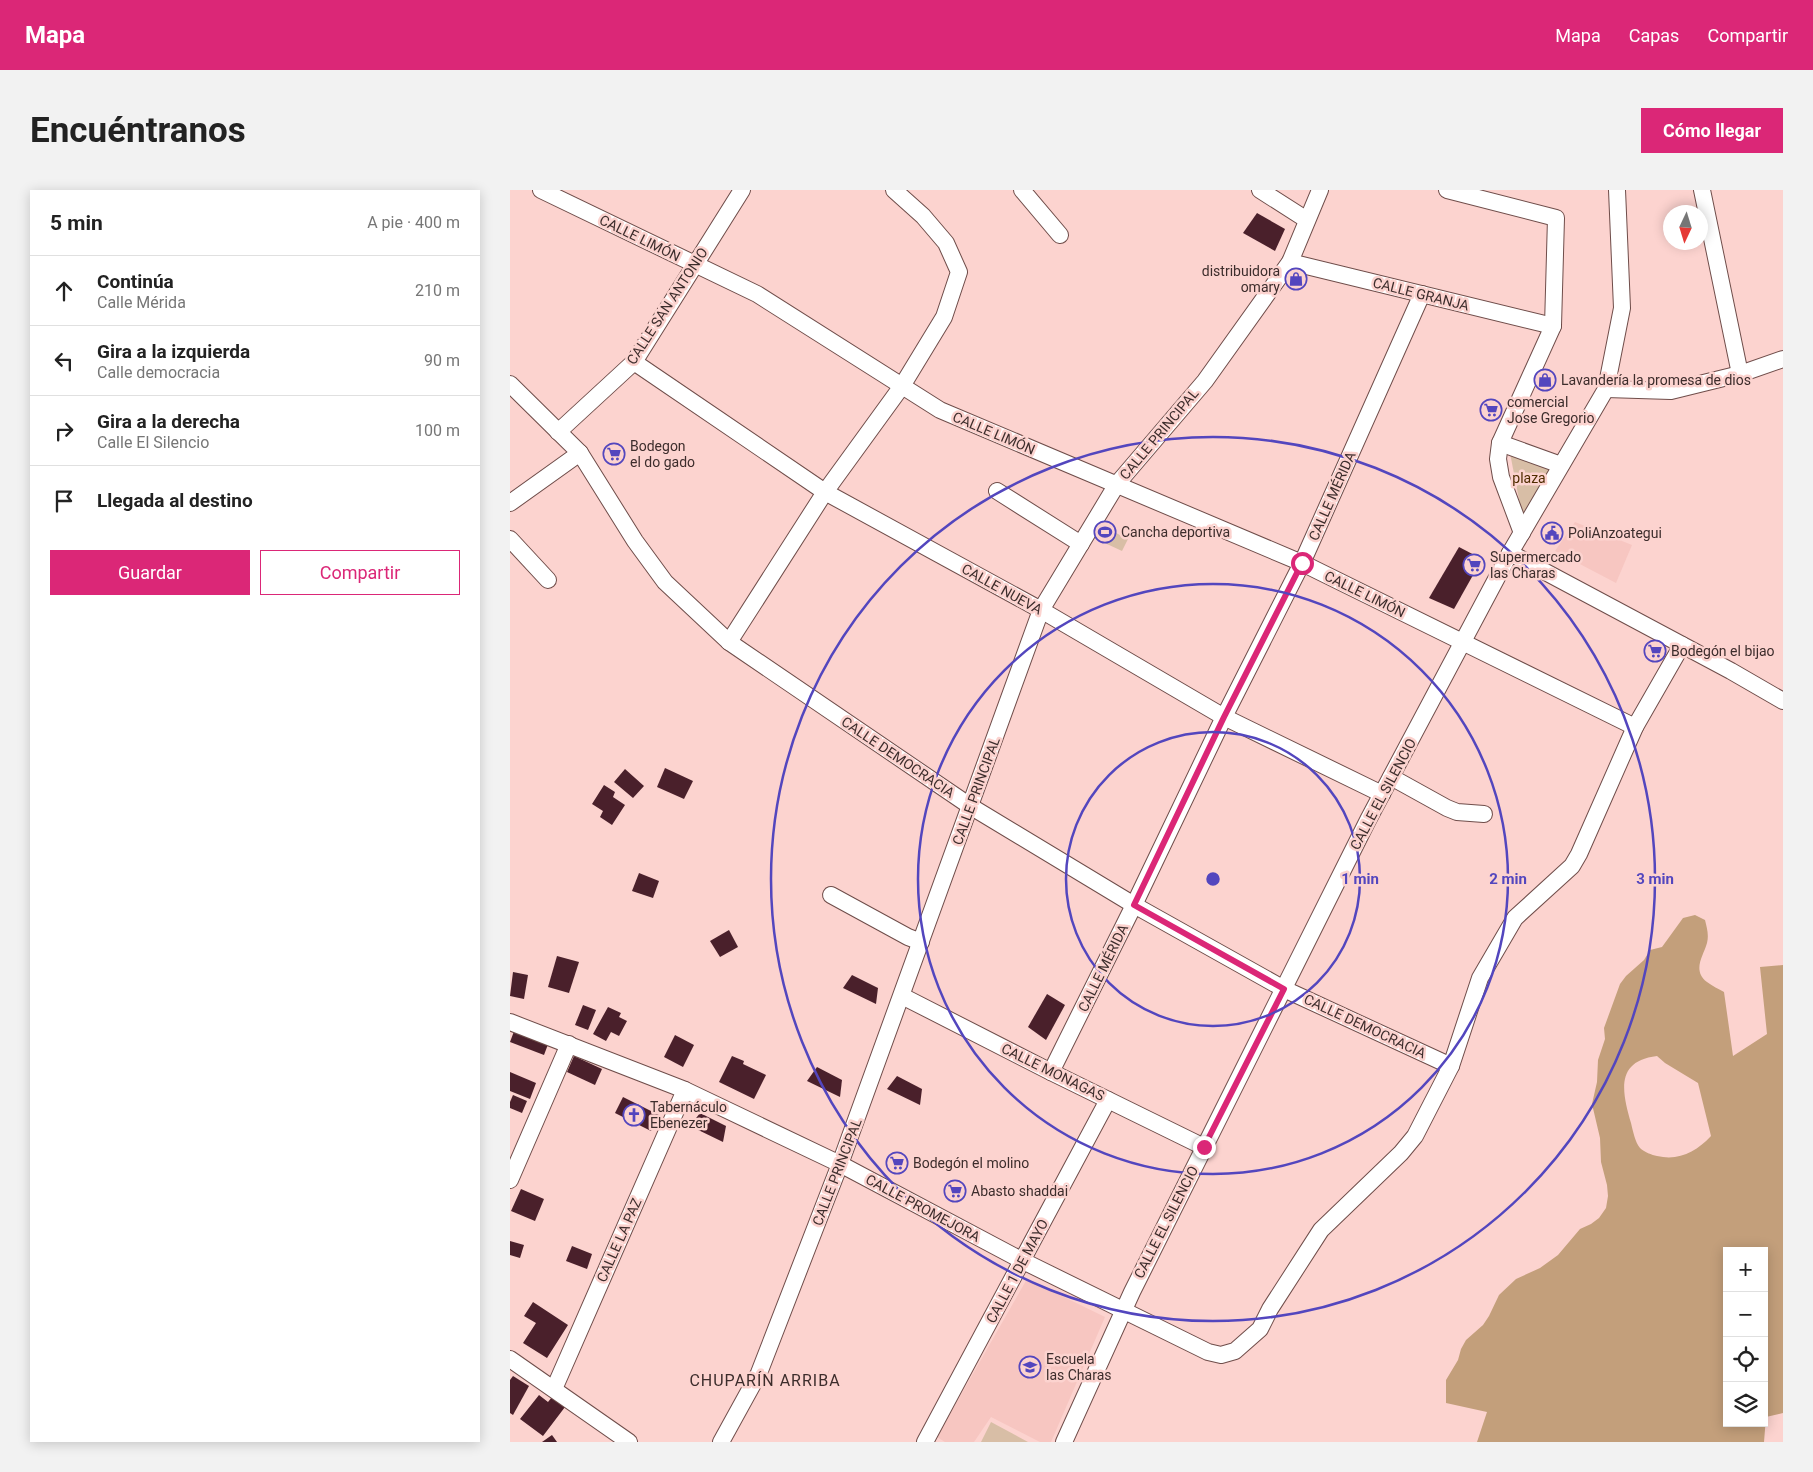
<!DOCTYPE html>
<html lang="es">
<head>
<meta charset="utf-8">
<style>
	body { margin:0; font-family:Roboto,sans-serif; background:#f2f2f2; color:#222 }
	.controls { position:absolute; right:15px; bottom:15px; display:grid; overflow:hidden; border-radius:0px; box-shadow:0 2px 12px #0003 }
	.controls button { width:45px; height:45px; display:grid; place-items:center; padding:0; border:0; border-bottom:1px solid #e0e0e0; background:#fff; color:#222; font:25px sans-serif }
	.compass { position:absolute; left:1153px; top:15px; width:45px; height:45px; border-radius:50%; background:#fff; box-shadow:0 2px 12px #0003; rotate:184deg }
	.stop { position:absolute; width:15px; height:15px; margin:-11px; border:4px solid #db2777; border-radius:50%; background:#fff }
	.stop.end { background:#db2777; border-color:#fff; box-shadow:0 1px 5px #0008 }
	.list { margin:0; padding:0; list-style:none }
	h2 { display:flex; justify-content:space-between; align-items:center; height:65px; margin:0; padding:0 20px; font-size:21px }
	h2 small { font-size:16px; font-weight:400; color:#767676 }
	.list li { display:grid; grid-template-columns:32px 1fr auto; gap:15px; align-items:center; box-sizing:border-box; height:70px; padding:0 20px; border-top:1px solid #e0e0e0 }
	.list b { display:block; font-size:19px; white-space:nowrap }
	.list p { margin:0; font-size:16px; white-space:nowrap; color:#767676 }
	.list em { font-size:16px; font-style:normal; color:#767676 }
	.actions { display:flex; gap:10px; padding:15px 20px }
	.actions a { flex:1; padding:11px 0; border:1px solid #db2777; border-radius:0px; text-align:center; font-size:18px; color:#db2777 }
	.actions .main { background:#db2777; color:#fff }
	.icon { flex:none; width:28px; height:28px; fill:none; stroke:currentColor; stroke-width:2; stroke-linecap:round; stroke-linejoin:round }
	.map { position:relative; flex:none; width:1273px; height:1252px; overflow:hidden; border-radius:0px }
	header { display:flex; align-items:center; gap:30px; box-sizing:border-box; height:70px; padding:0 25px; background:#db2777; color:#fff }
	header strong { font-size:24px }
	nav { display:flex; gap:28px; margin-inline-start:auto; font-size:18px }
	.intro { display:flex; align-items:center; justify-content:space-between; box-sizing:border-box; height:120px; padding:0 30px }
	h1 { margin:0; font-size:35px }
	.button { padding:12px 22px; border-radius:0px; background:#db2777; color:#fff; font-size:18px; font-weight:700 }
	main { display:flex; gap:30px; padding:0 30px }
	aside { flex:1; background:#fff; border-radius:0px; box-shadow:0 2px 12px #0003 }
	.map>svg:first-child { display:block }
	.built { fill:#f7c6c1 }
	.green { fill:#d8bea6 }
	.forest { fill:#c39f7b; fill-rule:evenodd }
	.building { fill:#4a202b }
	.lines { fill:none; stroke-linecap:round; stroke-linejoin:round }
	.minor-casing { stroke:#6f4d4a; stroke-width:18 }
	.minor { stroke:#fff; stroke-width:16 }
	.route { stroke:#db2777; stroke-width:6 }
	.ring { fill:none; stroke:#5346be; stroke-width:2.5 }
	.labels { text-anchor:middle; stroke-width:5; stroke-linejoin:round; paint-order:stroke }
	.street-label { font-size:14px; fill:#3d2d2c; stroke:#fcd3cf }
	.poi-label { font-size:14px; fill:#3d2d2c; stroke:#fcd3cf; text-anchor:start }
	.park-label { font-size:14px; fill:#4f2c00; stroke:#fcd3cf }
	.quarter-label { font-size:16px; letter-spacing:1px; fill:#3d2d2c; stroke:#fcd3cf }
	.centre { fill:#5346be; stroke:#fcd3cf; stroke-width:2.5 }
	.ring-label { font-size:15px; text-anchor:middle; font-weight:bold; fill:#5346be; stroke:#fcd3cf; stroke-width:5; stroke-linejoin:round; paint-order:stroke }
</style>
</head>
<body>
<header>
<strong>Mapa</strong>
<nav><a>Mapa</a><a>Capas</a><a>Compartir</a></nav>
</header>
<div class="intro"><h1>Encuéntranos</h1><a class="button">Cómo llegar</a></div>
<main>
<aside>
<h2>5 min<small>A pie · 400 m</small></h2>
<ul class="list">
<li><svg class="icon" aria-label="ahead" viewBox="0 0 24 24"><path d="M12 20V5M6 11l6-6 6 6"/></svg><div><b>Continúa</b><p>Calle Mérida</p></div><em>210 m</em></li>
<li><svg class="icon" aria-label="left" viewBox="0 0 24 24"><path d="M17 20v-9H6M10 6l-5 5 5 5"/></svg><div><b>Gira a la izquierda</b><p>Calle democracia</p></div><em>90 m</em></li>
<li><svg class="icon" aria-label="right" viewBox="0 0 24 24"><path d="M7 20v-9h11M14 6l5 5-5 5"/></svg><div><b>Gira a la derecha</b><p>Calle El Silencio</p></div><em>100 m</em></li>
<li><svg class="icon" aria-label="arrive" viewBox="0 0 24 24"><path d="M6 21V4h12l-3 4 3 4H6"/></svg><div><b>Llegada al destino</b></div></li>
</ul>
<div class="actions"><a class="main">Guardar</a><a>Compartir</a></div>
</aside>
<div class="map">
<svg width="1273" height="1252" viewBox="0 0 1273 1252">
	<rect width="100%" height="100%" fill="#fcd3cf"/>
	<!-- built -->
	<g class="built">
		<path d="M1065,332L1122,355L1106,393L1045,361Z"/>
		<path d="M517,1089L595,1127L541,1252H530L481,1227L464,1252H435L427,1247Z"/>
	</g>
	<!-- green -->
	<g class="green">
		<path d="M1000,263L1042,279L1012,325Z"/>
		<path d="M590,335L618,349L612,361L584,348Z"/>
		<path d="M481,1232L518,1252H471Z"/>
	</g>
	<!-- forest -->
	<path class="forest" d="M1185,725L1195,730C1197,738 1199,745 1197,753C1193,767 1182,780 1197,792C1202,796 1209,799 1214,802L1223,866L1257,844L1250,777L1273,775V1223L1256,1227L1254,1252H967L977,1222L936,1213V1190L948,1170L951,1159L956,1150L973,1135L979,1126L989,1105L1006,1089L1030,1078L1048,1065L1070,1039L1081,1034L1089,1028L1096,1018L1098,1006L1097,995L1091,972L1090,948L1082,914L1087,892L1088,870L1095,849L1094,838L1110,794L1116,786L1134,770L1140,760L1152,757L1173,728ZM1147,866L1155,873L1188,893L1201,946C1186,962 1169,971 1147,966C1142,965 1134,962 1130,958C1125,952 1123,941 1121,933C1112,902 1105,871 1147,866ZM1217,1061H1254V1233H1217Z"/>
	<!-- building -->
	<g class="building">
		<path d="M747,23L775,39L765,61L733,43Z"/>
		<path d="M949,357L972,369L944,419L919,408Z"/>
		<path d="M155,578L183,591L174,609L147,597Z"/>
		<path d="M115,579L134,596L123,608L104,592Z"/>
		<path d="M94,595L105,602L103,607L115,615L102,635L90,627L93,621L82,614Z"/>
		<path d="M129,683L149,691L143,708L122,701Z"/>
		<path d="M219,740L228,757L210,767L200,751Z"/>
		<path d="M47,766L69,772L59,803L38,797Z"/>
		<path d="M3,782L18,785L14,809L0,806Z"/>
		<path d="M342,785L368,798L366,814L333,798Z"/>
		<path d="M537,804L555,815L536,850L518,837Z"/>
		<path d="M73,815L86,820L78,840L65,835Z"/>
		<path d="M98,817L111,823L109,827L117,831L109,846L101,842L96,851L83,844Z"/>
		<path d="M6,836L40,849L34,865L0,852Z"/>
		<path d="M165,845L184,855L173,877L154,867Z"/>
		<path d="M64,866L92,879L85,895L57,882Z"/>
		<path d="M222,866L234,871L233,874L256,885L244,909L209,892Z"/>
		<path d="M307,877L332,890L330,907L297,891Z"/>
		<path d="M0,882L26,893L20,909L0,901Z"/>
		<path d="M387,886L412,899L410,915L377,899Z"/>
		<path d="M3,905L17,911L12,923L0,918V912Z"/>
		<path d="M113,907L149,925L141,941L105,923Z"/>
		<path d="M190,923L216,936L213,952L180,936Z"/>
		<path d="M11,999L34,1009L25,1031L1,1021Z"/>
		<path d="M0,1051L14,1055L10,1068L0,1065Z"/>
		<path d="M62,1056L82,1064L77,1079L56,1071Z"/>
		<path d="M23,1112L58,1135L37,1168L13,1153L26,1133L14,1126Z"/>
		<path d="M3,1186L19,1196L3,1225L0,1223V1190Z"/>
		<path d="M29,1205L38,1212L42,1207L55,1217L33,1246L10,1229Z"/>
		<path d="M42,1245L47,1252H32Z"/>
	</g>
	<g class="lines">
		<!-- minor casing -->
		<g class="minor-casing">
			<g id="minor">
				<path d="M31,0L247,104L430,220L792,373L1125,537"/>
				<path d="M512,0L550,45"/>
				<path d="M750,0L797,30"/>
				<path d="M937,0L1046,28L1043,136L990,253L988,269L991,287L1012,343"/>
				<path d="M1192,0L1230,184"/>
				<path d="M780,72L1043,136"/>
				<path d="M124,172L315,302L531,420L714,527L872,604"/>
				<path d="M0,194L70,263L125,351L155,392L219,452L460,616L624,715L774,799L941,876"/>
				<path d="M1096,199L1161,201L1230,184L1273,169"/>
				<path d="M48,242L124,172L232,0"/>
				<path d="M990,253L1051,275"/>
				<path d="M487,301L571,354"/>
				<path d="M0,313L70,263"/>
				<path d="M0,349L38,390"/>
				<path d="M1000,363L1221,481L1273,511"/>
				<path d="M219,452L315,302L392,196L434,127L449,82L436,53L413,26L384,0"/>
				<path d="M881,587L937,618L947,622L974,624"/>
				<path d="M321,705L398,747L411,752"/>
				<path d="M392,806L541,882L694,957"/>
				<path d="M0,832L175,900L330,974L513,1071L698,1162L711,1165L725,1161L750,1139L760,1119L811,1040L891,963L905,946L941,876L970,788L1005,728L1062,676L1069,664L1125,537L1172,455"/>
				<path d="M541,882L624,715L714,527L792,373L912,104"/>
				<path d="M0,990L59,854"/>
				<path d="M0,1169L119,1252"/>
				<path d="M44,1199L175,900"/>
				<path d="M211,1252L249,1183L330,974L531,420L607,294L695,191L780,72L810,0"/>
				<path d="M415,1252L598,910"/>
				<path d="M554,1252L622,1102L858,630L1000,363L1096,199L1112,118L1107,0"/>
			</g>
		</g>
		<!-- minor -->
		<use href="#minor" class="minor"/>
	</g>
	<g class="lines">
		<!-- route -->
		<path class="route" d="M694,957L774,799L624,715L714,527L792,373"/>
	</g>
	<!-- distance rings -->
	<g class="ring">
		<circle cx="703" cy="689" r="147"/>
		<circle cx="703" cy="689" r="295"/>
		<circle cx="703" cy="689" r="442"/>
	</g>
	<!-- icons -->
	<defs>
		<g id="shop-ring" transform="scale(1.125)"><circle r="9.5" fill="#fcd3cf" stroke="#5346be" stroke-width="1.5"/><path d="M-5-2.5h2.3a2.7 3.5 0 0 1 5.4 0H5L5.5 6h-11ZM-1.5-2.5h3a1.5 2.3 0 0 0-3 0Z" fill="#5346be"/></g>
		<g id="supermarket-ring" transform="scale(1.125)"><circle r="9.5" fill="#fcd3cf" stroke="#5346be" stroke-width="1.5"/><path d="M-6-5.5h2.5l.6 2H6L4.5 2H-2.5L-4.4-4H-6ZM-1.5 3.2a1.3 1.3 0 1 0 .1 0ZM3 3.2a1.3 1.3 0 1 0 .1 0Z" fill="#5346be"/></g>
		<g id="stadium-ring" transform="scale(1.125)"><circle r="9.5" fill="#fcd3cf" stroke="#5346be" stroke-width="1.5"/><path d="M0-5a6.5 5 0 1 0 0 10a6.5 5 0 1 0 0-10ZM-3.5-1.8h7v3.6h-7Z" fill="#5346be"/></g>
		<g id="civic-ring" transform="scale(1.125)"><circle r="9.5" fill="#fcd3cf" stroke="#5346be" stroke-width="1.5"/><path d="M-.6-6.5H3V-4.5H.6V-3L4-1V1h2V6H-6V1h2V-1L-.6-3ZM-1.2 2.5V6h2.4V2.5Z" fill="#5346be"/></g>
		<g id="church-ring" transform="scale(1.125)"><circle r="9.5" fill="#fcd3cf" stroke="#5346be" stroke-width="1.5"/><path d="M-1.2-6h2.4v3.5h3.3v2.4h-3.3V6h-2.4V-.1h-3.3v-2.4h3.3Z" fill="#5346be"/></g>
		<g id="school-ring" transform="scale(1.125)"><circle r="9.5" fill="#fcd3cf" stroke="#5346be" stroke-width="1.5"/><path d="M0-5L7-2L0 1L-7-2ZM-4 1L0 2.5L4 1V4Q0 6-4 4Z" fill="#5346be"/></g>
	</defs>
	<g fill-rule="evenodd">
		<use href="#shop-ring" x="786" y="89"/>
		<use href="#shop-ring" x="1035" y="190"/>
		<use href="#supermarket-ring" x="981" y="220"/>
		<use href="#supermarket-ring" x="104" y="264"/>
		<use href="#stadium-ring" x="595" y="342"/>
		<use href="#civic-ring" x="1042" y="343"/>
		<use href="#supermarket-ring" x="964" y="375"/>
		<use href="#supermarket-ring" x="1145" y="461"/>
		<use href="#church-ring" x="124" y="925"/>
		<use href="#supermarket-ring" x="387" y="973"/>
		<use href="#supermarket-ring" x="445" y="1001"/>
		<use href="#school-ring" x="520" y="1177"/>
	</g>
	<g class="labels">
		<!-- street labels -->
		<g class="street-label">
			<text transform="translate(130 48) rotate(26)" y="5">CALLE LIMÓN</text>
			<text transform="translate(911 104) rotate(14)" y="5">CALLE GRANJA</text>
			<text transform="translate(157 116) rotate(-57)" y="5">CALLE SAN ANTONIO</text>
			<text transform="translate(484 243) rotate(23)" y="5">CALLE LIMÓN</text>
			<text transform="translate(649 244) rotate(-50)" y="5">CALLE PRINCIPAL</text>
			<text transform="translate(822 306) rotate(-66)" y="5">CALLE MÉRIDA</text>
			<text transform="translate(492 399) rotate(29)" y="5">CALLE NUEVA</text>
			<text transform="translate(855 404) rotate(26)" y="5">CALLE LIMÓN</text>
			<text transform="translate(388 567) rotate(34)" y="5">CALLE DEMOCRACIA</text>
			<text transform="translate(466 601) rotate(-70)" y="5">CALLE PRINCIPAL</text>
			<text transform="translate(873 604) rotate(-62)" y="5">CALLE EL SILENCIO</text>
			<text transform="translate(593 778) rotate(-64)" y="5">CALLE MÉRIDA</text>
			<text transform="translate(855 836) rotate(25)" y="5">CALLE DEMOCRACIA</text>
			<text transform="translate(543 882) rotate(26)" y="5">CALLE MONAGAS</text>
			<text transform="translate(327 982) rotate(-69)" y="5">CALLE PRINCIPAL</text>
			<text transform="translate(413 1018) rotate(28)" y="5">CALLE PROMEJORA</text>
			<text transform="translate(656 1032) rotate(-63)" y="5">CALLE EL SILENCIO</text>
			<text transform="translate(109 1050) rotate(-66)" y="5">CALLE LA PAZ</text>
			<text transform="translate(507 1081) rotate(-62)" y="5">CALLE 1 DE MAYO</text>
		</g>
		<!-- poi labels -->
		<g class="poi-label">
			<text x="770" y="86" text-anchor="end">distribuidora<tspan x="770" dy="16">omary</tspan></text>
			<text x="1051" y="195">Lavandería la promesa de dios</text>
			<text x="997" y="217">comercial<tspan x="997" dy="16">Jose Gregorio</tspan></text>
			<text x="120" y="261">Bodegon<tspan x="120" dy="16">el do gado</tspan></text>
			<text x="611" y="347">Cancha deportiva</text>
			<text x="1058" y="348">PoliAnzoategui</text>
			<text x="980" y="372">Supermercado<tspan x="980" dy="16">las Charas</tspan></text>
			<text x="1161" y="466">Bodegón el bijao</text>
			<text x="140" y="922">Tabernáculo<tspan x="140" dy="16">Ebenezer</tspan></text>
			<text x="403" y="978">Bodegón el molino</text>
			<text x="461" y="1006">Abasto shaddai</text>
			<text x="536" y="1174">Escuela<tspan x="536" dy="16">las Charas</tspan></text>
		</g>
		<!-- park labels -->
		<g class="park-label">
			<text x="1019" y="293">plaza</text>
		</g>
		<!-- quarter labels -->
		<g class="quarter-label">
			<text x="255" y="1196">CHUPARÍN ARRIBA</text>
		</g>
	</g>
	<circle cx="703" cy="689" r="8" class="centre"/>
	<g class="ring-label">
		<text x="850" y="694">1 min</text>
		<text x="998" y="694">2 min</text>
		<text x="1145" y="694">3 min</text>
	</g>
</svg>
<div class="controls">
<button>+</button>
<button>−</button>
<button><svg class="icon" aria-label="locate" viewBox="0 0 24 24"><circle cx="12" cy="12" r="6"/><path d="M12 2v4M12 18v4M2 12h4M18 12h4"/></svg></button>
<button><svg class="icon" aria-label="layers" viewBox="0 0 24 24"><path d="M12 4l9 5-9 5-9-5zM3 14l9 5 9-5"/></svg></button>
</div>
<svg class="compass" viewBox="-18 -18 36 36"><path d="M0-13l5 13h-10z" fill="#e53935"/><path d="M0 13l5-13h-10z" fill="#767676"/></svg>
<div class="stop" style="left:792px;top:373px"></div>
<div class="stop end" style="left:694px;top:957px"></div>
</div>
</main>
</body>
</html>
